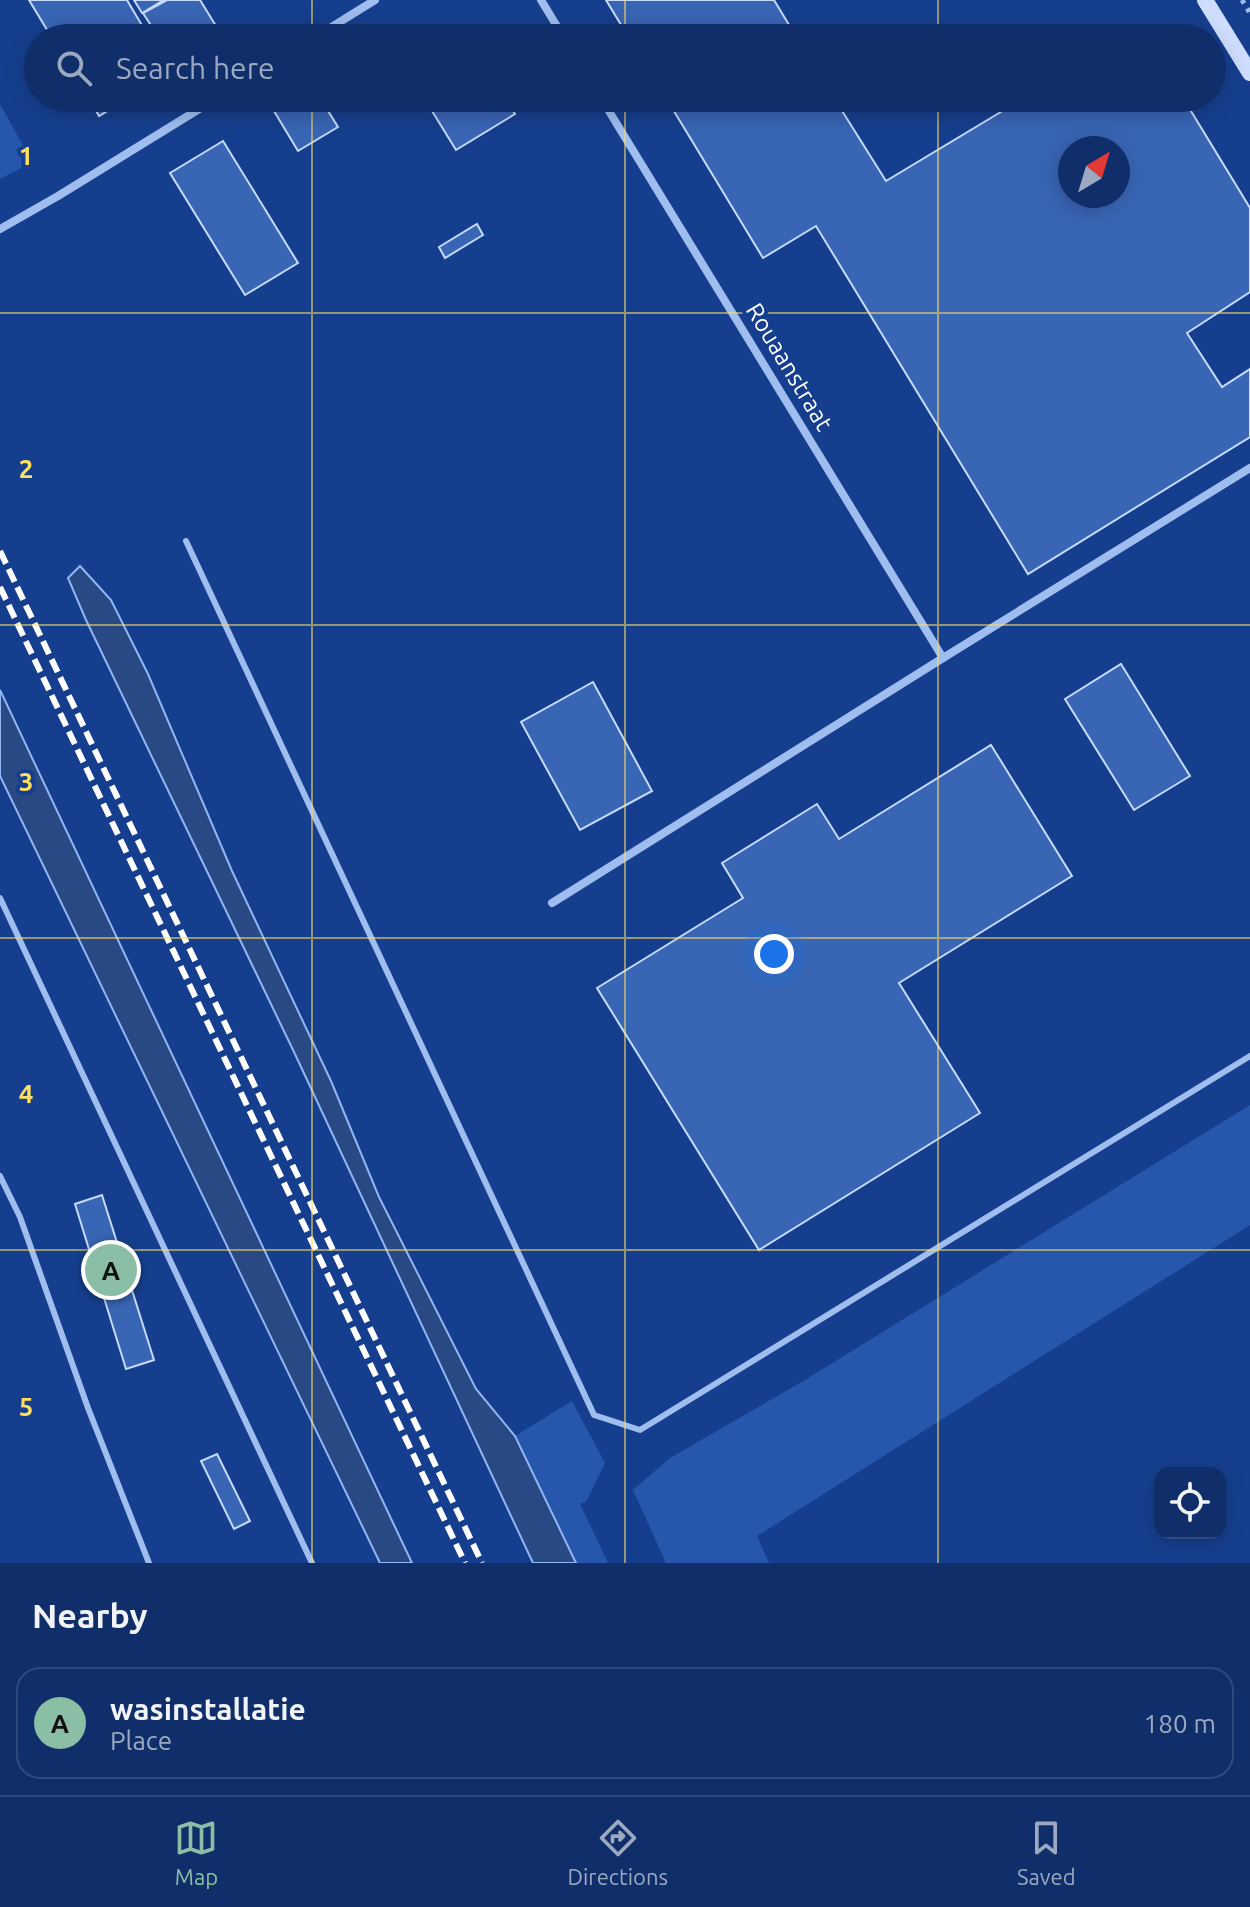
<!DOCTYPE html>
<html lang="en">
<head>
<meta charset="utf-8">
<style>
	body { margin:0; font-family:Ubuntu,sans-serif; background:#1e3b72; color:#f1f3f6 }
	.controls { position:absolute; right:24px; bottom:24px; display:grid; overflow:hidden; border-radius:16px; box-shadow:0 4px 20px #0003 }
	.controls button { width:72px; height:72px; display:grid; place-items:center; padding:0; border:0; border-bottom:2px solid #304a7e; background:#102f6a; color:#f1f3f6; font:40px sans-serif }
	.compass { position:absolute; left:1058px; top:136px; width:72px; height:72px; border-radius:50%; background:#102f6a; box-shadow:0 4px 20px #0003; rotate:38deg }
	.you { position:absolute; left:774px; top:954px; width:28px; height:28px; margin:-20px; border:6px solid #fff; border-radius:50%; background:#1a73e8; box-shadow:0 0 0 12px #1a73e833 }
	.badge { display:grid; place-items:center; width:52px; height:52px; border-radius:50%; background:#8abfa5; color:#111; font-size:26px; font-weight:700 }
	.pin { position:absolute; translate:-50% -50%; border:4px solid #fff; box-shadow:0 2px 8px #0006 }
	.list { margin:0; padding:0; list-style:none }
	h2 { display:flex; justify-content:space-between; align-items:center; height:104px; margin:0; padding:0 32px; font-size:34px }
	h2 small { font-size:26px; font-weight:400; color:#9ca9c1 }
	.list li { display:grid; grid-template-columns:52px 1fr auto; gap:24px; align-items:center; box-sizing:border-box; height:112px; margin:0 16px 16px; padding:0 16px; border:2px solid #304a7e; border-radius:24px }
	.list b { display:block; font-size:30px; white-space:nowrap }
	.list p { margin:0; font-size:26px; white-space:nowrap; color:#9ca9c1 }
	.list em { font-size:26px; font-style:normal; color:#9ca9c1 }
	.icon { flex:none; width:44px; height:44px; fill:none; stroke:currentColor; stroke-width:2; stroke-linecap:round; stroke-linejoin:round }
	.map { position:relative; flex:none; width:1250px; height:1563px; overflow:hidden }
	.search { position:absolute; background:#102f6a; box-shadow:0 4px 20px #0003; left:24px; right:24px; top:24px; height:88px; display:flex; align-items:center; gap:20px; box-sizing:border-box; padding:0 28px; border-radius:44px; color:#9ca9c1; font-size:30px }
	.sheet { height:232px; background:#102f6a }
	nav { display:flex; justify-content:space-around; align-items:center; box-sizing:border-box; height:112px; border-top:2px solid #304a7e; background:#102f6a; font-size:22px; color:#9ca9c1 }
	nav a { display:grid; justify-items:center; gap:4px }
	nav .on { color:#8abfa5 }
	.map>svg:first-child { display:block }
	.green { fill:#2757ad }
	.water { fill:#294984; stroke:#92b6f3; stroke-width:2 }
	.building { fill:#3965b5; stroke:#c6dafc; stroke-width:2; fill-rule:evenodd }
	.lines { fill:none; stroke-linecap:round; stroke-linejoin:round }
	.path { stroke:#a0bdf0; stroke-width:5; stroke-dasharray:4 6; stroke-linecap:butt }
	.lane { stroke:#a0bdf0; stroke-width:6 }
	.street { stroke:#a0bdf0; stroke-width:8 }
	.secondary { stroke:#ceddfb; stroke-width:16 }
	.rail { stroke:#fff; stroke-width:6; stroke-dasharray:14 6; stroke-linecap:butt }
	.grid { fill:none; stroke:#ffdf5f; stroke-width:2; stroke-opacity:0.55 }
	.labels { text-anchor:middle; stroke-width:8; stroke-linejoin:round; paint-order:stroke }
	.street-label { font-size:24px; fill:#fff; stroke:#153f8e }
	.grid-label { font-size:26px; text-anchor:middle; font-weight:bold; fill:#ffdf5f; stroke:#153f8e; stroke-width:8; stroke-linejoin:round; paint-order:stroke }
</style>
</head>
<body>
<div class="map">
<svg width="1250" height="1563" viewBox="0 0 1250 1563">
	<rect width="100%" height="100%" fill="#153f8e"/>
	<!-- green -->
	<g class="green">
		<path d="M0,104L32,162L0,179Z"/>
		<path d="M1250,1105V1225L757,1536L769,1563H666L633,1490L670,1458L805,1380Z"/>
		<path d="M572,1401L605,1463L586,1502L581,1503V1506L608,1563H576L515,1436Z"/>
	</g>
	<!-- water -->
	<g class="water">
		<path d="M80,566L111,600L148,674L232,871L331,1081L379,1197L476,1389L515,1436L576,1563H533L294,1052L86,620L68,578Z"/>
		<path d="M0,690L412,1563H380L0,776Z"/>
	</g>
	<!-- building -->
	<g class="building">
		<path d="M29,0H127L147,34L154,30L143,13L167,0H200L221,34L212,38H52Z"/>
		<path d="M134,0H164L142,13Z"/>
		<path d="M606,0H774L797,38H629Z"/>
		<path d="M461,26L468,38H441Z"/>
		<path d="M89,98H129L99,116Z"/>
		<path d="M294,98H320L338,127L298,151L274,111Z"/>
		<path d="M424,98H505L515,114L456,150Z"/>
		<path d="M666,98H834L886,181L1024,98H1183L1250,208V292L1187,333L1222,387L1250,369V437L1028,574L816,226L763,258ZM1070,148H1118V196H1070Z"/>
		<path d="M223,141L298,263L245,295L170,173Z"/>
		<path d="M477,224L483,235L445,258L439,247Z"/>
		<path d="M1121,664L1190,776L1134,810L1065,699Z"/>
		<path d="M593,682L652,791L580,830L521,722Z"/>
		<path d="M991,745L1072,876L899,983L980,1113L759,1250L597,988L743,898L722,863L817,804L839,839Z"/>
		<path d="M102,1195L154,1360L126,1369L75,1204Z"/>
		<path d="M217,1454L250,1521L234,1529L201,1461Z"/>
	</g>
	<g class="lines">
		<!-- path -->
		<path class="path" d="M1242,0L1250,13"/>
		<!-- lane -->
		<g class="lane">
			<path d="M186,541L594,1415L640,1430L1250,1056"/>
			<path d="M0,898L312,1563"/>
			<path d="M0,1176L20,1217L88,1408L149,1563"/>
		</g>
		<!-- street -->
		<g class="street">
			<path d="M541,0L564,38"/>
			<path d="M314,38L375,0"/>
			<path d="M601,98L943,658"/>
			<path d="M0,229L58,196L217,98"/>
			<path d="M552,903L943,658L1250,468"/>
		</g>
		<!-- secondary -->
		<path class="secondary" d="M1205,0L1250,73"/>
		<!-- rail -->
		<g class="rail">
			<path d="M0,551L482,1563"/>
			<path d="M0,587L465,1563"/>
		</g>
	</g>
	<!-- grid -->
	<path class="grid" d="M312,0V38M625,0V38M938,0V38M312,98V1563M625,98V1563M938,98V1563M0,313H1250M0,625H1250M0,938H1250M0,1250H1250"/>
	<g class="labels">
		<!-- street labels -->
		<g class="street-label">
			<text transform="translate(789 367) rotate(59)" y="8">Rouaanstraat</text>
		</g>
	</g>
	<g class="grid-label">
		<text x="26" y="165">1</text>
		<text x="26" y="478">2</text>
		<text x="26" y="791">3</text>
		<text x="26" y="1103">4</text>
		<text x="26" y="1416">5</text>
	</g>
</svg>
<div class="controls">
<button><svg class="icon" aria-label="locate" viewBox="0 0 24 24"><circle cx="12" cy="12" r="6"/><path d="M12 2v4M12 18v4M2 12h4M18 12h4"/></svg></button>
</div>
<svg class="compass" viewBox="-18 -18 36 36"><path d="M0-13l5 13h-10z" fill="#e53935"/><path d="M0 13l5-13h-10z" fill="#9ca9c1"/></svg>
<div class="you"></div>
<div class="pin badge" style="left:111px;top:1270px">A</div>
<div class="search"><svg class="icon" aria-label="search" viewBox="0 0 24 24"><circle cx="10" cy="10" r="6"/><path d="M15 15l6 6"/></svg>Search here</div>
</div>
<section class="sheet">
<h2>Nearby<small></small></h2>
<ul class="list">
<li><span class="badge">A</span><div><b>wasinstallatie</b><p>Place</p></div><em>180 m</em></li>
</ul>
</section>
<nav>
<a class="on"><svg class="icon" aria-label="map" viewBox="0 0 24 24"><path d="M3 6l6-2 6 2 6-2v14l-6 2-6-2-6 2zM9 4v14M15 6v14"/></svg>Map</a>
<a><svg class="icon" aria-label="directions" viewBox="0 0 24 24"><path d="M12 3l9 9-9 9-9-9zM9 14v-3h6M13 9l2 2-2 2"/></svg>Directions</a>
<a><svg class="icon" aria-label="saved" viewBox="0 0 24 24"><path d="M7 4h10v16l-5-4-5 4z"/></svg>Saved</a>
</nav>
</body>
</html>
